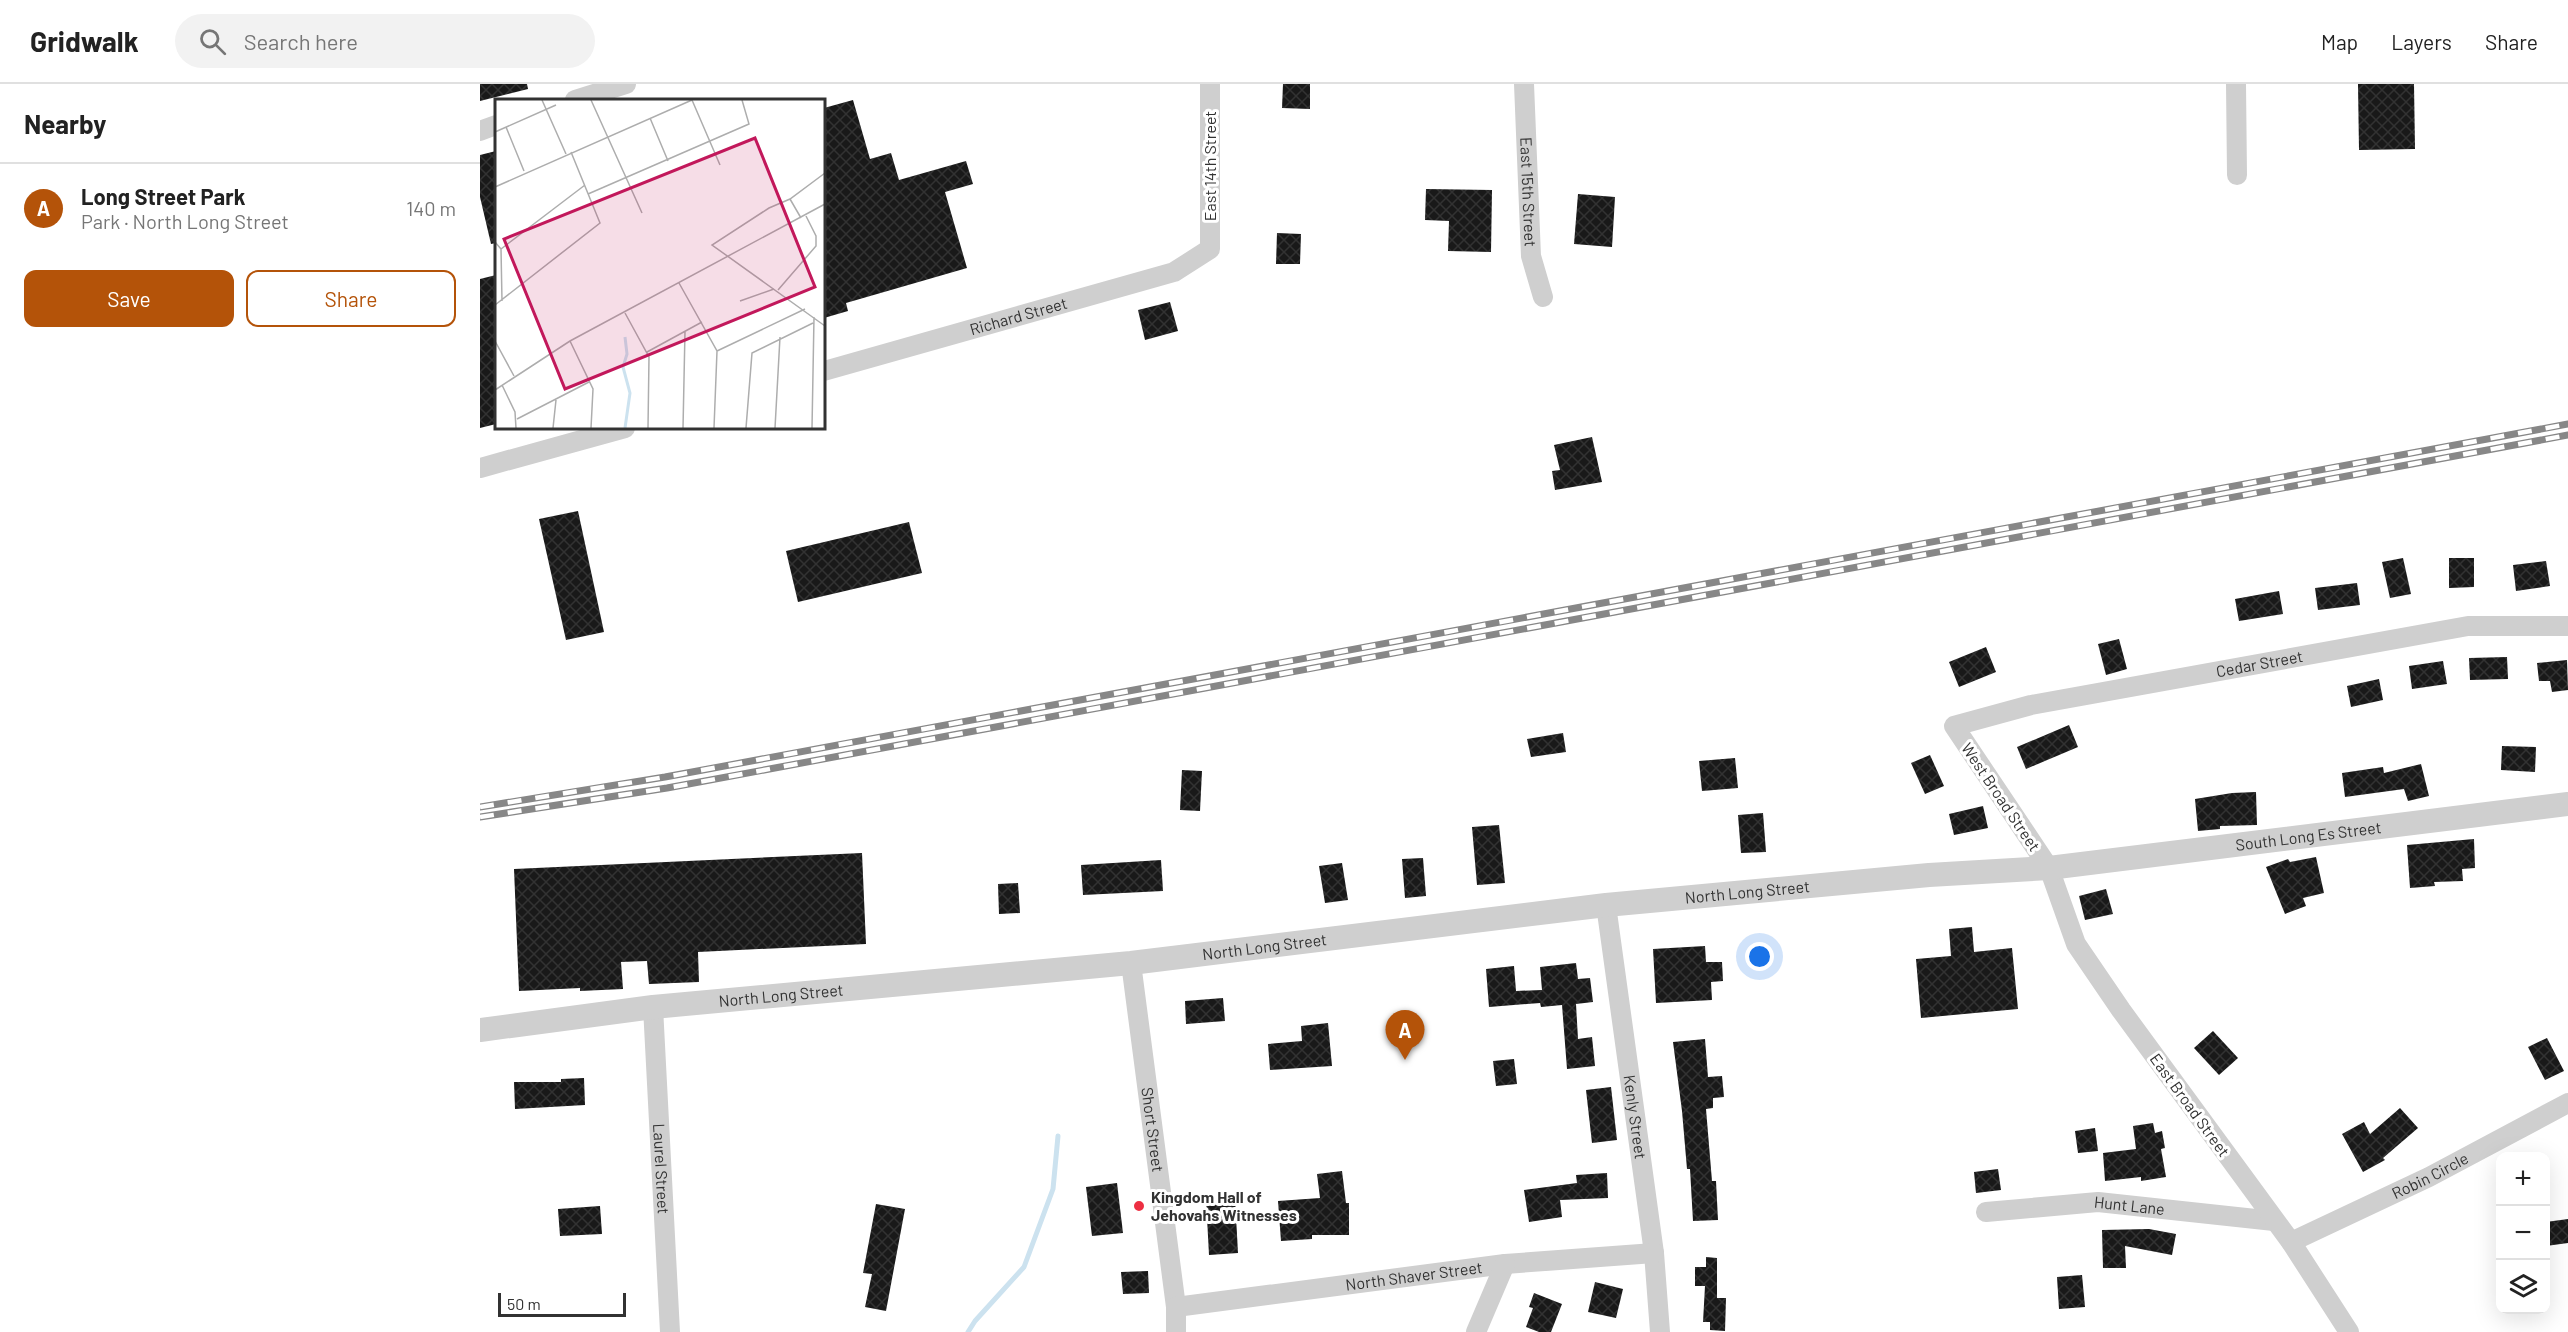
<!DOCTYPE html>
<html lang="en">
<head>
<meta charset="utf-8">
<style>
	body { margin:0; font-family:Barlow,sans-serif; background:#f2f2f2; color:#222 }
	.controls { position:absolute; right:18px; bottom:18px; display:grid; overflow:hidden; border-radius:12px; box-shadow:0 6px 24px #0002 }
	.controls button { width:54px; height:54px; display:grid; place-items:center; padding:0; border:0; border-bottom:2px solid #e0e0e0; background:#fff; color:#222; font:30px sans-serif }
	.scale { position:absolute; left:18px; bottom:15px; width:128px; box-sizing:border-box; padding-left:6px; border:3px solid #323232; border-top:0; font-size:16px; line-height:21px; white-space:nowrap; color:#323232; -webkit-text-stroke:4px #fff; paint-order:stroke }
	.you { position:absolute; left:1280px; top:873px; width:21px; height:21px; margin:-15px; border:4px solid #fff; border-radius:50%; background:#1a73e8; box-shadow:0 0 0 9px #1a73e833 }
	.badge { display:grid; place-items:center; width:39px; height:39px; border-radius:50%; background:#b45309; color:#fff; font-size:20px; font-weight:700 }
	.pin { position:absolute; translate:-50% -50px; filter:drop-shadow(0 2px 3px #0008) }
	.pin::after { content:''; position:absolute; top:32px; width:21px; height:18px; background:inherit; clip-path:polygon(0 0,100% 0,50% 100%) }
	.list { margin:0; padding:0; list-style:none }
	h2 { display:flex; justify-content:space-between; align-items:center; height:78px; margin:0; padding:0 24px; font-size:26px }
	h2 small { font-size:20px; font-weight:400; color:#767676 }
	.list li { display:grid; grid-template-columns:39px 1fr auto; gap:18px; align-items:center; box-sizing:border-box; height:90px; padding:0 24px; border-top:2px solid #e0e0e0 }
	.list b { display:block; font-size:22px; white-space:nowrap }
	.list p { margin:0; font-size:20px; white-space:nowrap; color:#767676 }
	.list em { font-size:20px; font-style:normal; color:#767676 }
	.actions { display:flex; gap:12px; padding:18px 24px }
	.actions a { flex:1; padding:14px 0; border:2px solid #b45309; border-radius:12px; text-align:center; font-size:21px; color:#b45309 }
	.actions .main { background:#b45309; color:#fff }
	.icon { flex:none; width:33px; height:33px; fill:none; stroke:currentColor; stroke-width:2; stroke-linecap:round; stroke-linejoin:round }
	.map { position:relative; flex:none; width:2088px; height:1248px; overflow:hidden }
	header { display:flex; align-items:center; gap:36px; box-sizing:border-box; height:84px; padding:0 30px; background:#fff; border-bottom:2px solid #e0e0e0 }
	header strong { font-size:28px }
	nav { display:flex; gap:33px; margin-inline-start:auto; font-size:21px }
	.search { width:420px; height:54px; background:#f2f2f2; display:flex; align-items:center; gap:15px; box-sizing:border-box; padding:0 21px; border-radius:33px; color:#767676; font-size:22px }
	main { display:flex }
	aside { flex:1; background:#fff }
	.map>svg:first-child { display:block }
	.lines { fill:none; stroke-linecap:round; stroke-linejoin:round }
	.stream { stroke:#cce2ef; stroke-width:5 }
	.building { fill:url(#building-cross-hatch) }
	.minor { stroke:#cfcfcf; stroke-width:20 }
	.tertiary { stroke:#cfcfcf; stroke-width:24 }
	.rail-casing { stroke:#878787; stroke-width:7 }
	.rail { stroke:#fff; stroke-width:4.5; stroke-dasharray:14; stroke-linecap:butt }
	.poi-dot { fill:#ed2f42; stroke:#fff; stroke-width:2 }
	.labels { text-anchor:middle; stroke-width:6; stroke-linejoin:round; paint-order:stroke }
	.street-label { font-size:16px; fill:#323232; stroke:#fff }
	.poi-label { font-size:16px; font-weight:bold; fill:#323232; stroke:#fff; text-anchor:start }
	.inset-river { fill:none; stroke:#cce2ef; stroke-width:3 }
	.inset-road { fill:none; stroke:#adadad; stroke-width:1.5 }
	.view { fill:#c2185b; fill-opacity:0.15; stroke:#c2185b; stroke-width:3 }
	.inset-edge { fill:none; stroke:#323232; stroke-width:3 }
</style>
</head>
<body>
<header>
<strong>Gridwalk</strong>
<div class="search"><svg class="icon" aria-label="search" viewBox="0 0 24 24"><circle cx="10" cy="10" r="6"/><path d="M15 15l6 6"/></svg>Search here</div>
<nav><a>Map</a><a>Layers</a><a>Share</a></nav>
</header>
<main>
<aside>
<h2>Nearby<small></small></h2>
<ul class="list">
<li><span class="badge">A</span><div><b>Long Street Park</b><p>Park · North Long Street</p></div><em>140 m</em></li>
</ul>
<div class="actions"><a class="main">Save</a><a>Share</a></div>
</aside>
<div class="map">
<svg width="2088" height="1248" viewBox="0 0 2088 1248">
	<defs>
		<pattern id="building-cross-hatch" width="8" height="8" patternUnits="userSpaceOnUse" patternTransform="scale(1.5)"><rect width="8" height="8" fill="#191919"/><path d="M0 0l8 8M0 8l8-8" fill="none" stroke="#323232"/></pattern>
	</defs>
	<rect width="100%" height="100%" fill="#fff"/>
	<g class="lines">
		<!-- stream -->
		<path class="stream" d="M488,1248L495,1237L544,1183L573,1105L578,1052"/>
	</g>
	<!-- building -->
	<g class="building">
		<path d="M0,0H47L48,5L0,17Z"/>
		<path d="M803,0H830V25L802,24Z"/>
		<path d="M1878,0H1934L1935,65L1879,66Z"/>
		<path d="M373,16L390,75L411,69L419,96L486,77L493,100L465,108L487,184L366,219L368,227L344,234V24Z"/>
		<path d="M16,67V159L11,160L0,113V71Z"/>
		<path d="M946,105L1012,106L1011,168L968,167L969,137L945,136Z"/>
		<path d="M1098,110L1135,113L1132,163L1094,160Z"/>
		<path d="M797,149L821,150L820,180H796Z"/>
		<path d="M16,191V340L0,344V195Z"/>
		<path d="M690,218L698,247L665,256L658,226Z"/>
		<path d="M1112,353L1122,398L1075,406L1072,387L1080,386L1074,361Z"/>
		<path d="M98,427L124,548L86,556L59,435Z"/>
		<path d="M429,438L442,489L318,518L306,467Z"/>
		<path d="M1923,474L1931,510L1910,514L1902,478Z"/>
		<path d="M1969,474H1994V503L1969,504Z"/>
		<path d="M2066,477L2070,502L2036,507L2033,481Z"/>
		<path d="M1877,499L1880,521L1838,526L1835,504Z"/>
		<path d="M1799,507L1803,530L1759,537L1755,515Z"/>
		<path d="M1639,555L1647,585L1626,591L1618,560Z"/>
		<path d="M1506,563L1516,588L1479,603L1469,578Z"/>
		<path d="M2027,573L2028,595L1990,596L1989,574Z"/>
		<path d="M2087,576L2088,606L2072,608L2070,597H2059L2057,579Z"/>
		<path d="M1963,577L1967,600L1932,605L1929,582Z"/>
		<path d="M1899,595L1903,616L1871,623L1867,602Z"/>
		<path d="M1589,641L1598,663L1546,685L1537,663Z"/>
		<path d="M1083,649L1086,668L1051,673L1047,655Z"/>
		<path d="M2022,662L2056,663L2055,688L2021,686Z"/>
		<path d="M1450,671L1464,702L1445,710L1431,679Z"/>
		<path d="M1255,674L1258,704L1222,707L1219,677Z"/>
		<path d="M1941,680L1949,712L1928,717L1924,705L1865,713L1862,689L1903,683L1904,689Z"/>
		<path d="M702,686L722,687L720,727L700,726Z"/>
		<path d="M1776,708L1777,741L1740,742V745L1718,747L1715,715L1752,709Z"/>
		<path d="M1503,722L1508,744L1474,751L1469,730Z"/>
		<path d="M1283,729L1286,768L1261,769L1258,731Z"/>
		<path d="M1019,741L1025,799L997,801L992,743Z"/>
		<path d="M1994,755L1995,784L1982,785L1983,797L1954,798L1955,802L1930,804L1927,761Z"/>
		<path d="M382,769L386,860L218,868L219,898L169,900L167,877L141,878L143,905L100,907V904L39,907L34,785Z"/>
		<path d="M1836,773L1844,809L1823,814L1826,822L1805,830L1786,783L1808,775L1810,778Z"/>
		<path d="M943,774L946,812L925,814L922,775Z"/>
		<path d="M681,776L683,807L603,811L601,781Z"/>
		<path d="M862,779L868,816L845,819L839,782Z"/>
		<path d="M538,799L540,829L519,830L518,800Z"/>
		<path d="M1626,805L1633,830L1605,836L1599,812Z"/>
		<path d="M1492,843L1494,868L1532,864L1538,925L1441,934L1436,875L1471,872L1469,845Z"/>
		<path d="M1225,862L1226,878H1242L1243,897L1231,898L1232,916L1176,919L1173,865Z"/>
		<path d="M1096,879L1098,895L1110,894L1113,918L1096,920L1098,955L1112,953L1115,982L1087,985L1082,921L1061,923L1060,919L1009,923L1006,885L1034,882L1036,907L1062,906L1060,883Z"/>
		<path d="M743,914L745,937L706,940L705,917Z"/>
		<path d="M848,939L852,982L790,986L788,960L822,957L821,942Z"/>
		<path d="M1733,947L1758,974L1739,991L1714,964Z"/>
		<path d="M2067,954L2084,987L2065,996L2048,963Z"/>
		<path d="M1225,955L1228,993L1242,992L1244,1013L1233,1014V1024L1226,1025L1232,1097H1236L1238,1136L1213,1137L1210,1085H1207L1202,1027L1193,958Z"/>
		<path d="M1034,975L1037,1000L1016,1002L1013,977Z"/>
		<path d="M104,994L105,1021L35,1025L34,998H81V995Z"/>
		<path d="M1131,1003L1137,1056L1112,1059L1106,1006Z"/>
		<path d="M1920,1024L1938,1044L1903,1074L1905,1076L1883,1088L1862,1050L1884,1038L1890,1050Z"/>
		<path d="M1673,1039L1675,1049L1682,1047L1685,1064L1681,1065L1686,1093L1661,1097V1093L1625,1097L1623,1069L1656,1065L1653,1042Z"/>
		<path d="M1615,1044L1618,1067L1598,1069L1595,1047Z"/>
		<path d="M1518,1085L1521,1106L1496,1109L1494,1088Z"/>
		<path d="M862,1087L866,1119H869V1151H832V1155L801,1157L798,1117L840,1114L837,1090Z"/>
		<path d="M1127,1089L1128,1114L1080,1116L1082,1133L1049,1138L1044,1106L1097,1099L1096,1091Z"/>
		<path d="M637,1099L643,1149L612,1152L606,1103Z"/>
		<path d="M755,1114L758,1169L729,1171L726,1115Z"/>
		<path d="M396,1120L425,1125L406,1227L385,1223L392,1190L383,1189Z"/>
		<path d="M120,1122L122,1150L80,1152L78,1125Z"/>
		<path d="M2088,1135V1159L2066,1162V1138Z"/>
		<path d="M1669,1145L1696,1150L1692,1171L1645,1162L1646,1184H1623L1622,1146Z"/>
		<path d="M1226,1173L1237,1174V1214H1246L1245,1247L1230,1246V1238H1223L1225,1202H1215V1183H1226Z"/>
		<path d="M668,1187L669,1209L643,1210L641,1188Z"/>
		<path d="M1602,1191L1605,1223L1579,1225L1577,1193Z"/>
		<path d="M1115,1198L1143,1205L1136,1234L1108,1228Z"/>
		<path d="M1054,1209L1082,1220L1071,1248H1059L1046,1243L1053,1224L1049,1223Z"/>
	</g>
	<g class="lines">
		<!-- minor -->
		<g class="minor">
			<path id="s1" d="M1044,0L1051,172L1063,213"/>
			<path d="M1756,0L1757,91"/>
			<path d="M95,16L146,0"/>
			<path d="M0,47L16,41"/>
			<path id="s2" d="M344,287L694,188L730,165V0"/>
			<path d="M0,384L145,344"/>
			<path id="s3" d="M1126,821L1174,1169L1180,1248"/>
			<path id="s4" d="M651,879L696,1223V1248"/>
			<path id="s5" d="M173,923L190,1248"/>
			<path id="s6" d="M1506,1128L1618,1118L1794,1137"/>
			<path id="s7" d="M1811,1158L1949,1093L2088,1019"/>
			<path id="s8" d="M696,1223L1025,1180L1174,1169"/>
			<path d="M996,1248L1025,1180"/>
			<path id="s9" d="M1869,1248L1811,1158L1641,926L1596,860L1569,784L1474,642L1551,621L1988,542H2088"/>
		</g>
		<!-- tertiary -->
		<path class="tertiary" id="s10" d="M0,946L173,923L651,879L1126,821L1449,791L1569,784L2088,720"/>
		<!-- rail casing -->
		<g class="rail-casing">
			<g id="rail">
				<path d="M0,723L185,693L2088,340"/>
				<path d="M0,733L187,704L2088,351"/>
			</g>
		</g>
		<!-- rail -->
		<use href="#rail" class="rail"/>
	</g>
	<!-- markers -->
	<circle class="poi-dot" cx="659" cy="1122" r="6"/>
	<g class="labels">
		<!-- street labels -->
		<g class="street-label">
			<text transform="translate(730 82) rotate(-90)" y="6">East 14th Street</text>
			<text dy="6" stroke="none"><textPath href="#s1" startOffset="108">East 15th Street</textPath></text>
			<text dy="6" stroke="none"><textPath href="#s2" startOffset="202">Richard Street</textPath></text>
			<text dy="6" stroke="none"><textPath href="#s9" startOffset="1038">Cedar Street</textPath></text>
			<text transform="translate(1521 713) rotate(56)" y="6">West Broad Street</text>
			<text dy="6" stroke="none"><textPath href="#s10" startOffset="1839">South Long Es Street</textPath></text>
			<text dy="6" stroke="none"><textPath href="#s10" startOffset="1275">North Long Street</textPath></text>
			<text dy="6" stroke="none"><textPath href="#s10" startOffset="789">North Long Street</textPath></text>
			<text dy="6" stroke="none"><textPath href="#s10" startOffset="303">North Long Street</textPath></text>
			<text transform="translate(1710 1021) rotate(54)" y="6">East Broad Street</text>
			<text dy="6" stroke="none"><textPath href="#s3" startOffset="214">Kenly Street</textPath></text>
			<text dy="6" stroke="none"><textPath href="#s4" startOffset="168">Short Street</textPath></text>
			<text dy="6" stroke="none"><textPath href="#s5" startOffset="162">Laurel Street</textPath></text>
			<text dy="6" stroke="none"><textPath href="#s7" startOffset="154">Robin Circle</textPath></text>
			<text dy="6" stroke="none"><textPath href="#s6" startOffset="144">Hunt Lane</textPath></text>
			<text dy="6" stroke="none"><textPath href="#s8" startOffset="240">North Shaver Street</textPath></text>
		</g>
		<!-- poi labels -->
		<g class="poi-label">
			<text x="671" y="1119">Kingdom Hall of<tspan x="671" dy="18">Jehovahs Witnesses</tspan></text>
		</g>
	</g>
	<!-- overview -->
	<g transform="translate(15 15)">
		<rect width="330" height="330" fill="#fff"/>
		<path class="inset-river" d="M130,238L132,255L128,268L135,294L130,329"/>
		<path class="inset-road" d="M47,1L71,55M96,1L147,114M197,1L225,66M155,19L173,62M11,28L29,72M0,33L61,6M330,74L295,100L274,109L217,146L330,227M0,88L197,1M93,95L254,25L247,1M295,100L306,119M0,143L6,150L7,202M6,150L90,86M184,184L222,252L219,329M283,191L321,147V137L311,117M245,202L279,190M0,206L105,124L76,53M130,214L154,258L153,329M0,242L19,277M75,242L98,290L96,329M222,252L310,210M152,253L207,223M7,286L20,313L21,329M0,291L75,242L330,105M22,320L94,283M58,329L61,301M188,329L190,232M251,329L257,254L318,224M280,329L285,238M317,329L319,218"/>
		<path class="view" d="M260,39L320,188L70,290L9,140Z"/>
		<rect width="330" height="330" class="inset-edge"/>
	</g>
</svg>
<div class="controls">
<button>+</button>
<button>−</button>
<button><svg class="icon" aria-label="layers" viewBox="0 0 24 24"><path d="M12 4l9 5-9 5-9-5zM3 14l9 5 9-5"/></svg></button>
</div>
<div class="scale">50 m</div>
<div class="you"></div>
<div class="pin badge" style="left:925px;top:976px">A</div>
</div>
</main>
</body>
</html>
